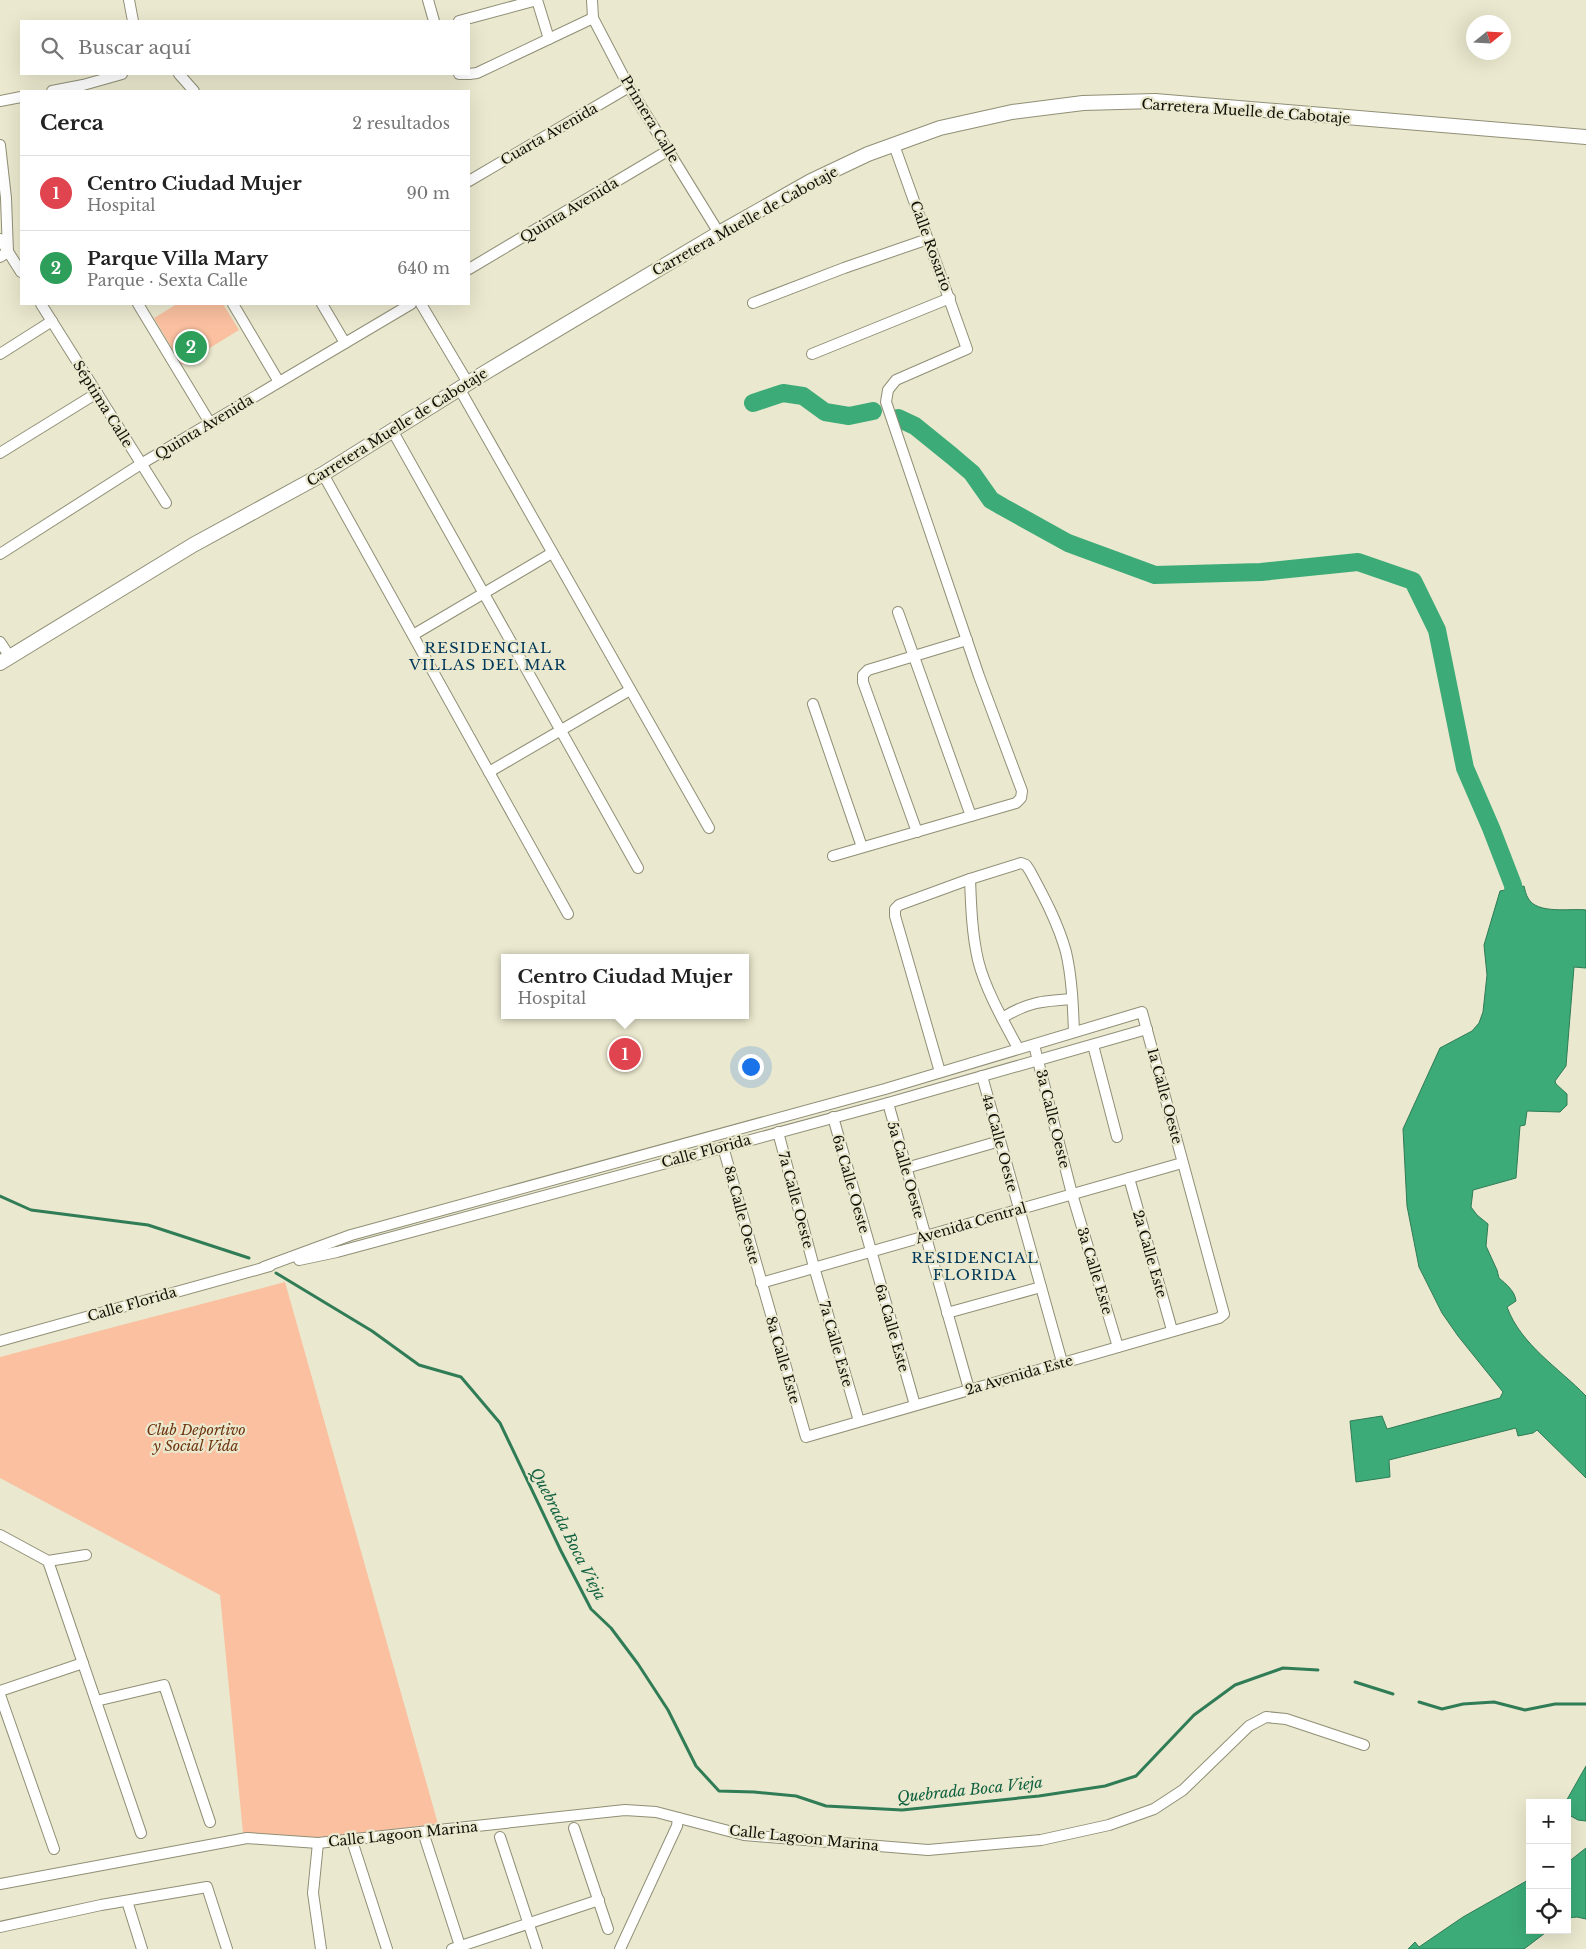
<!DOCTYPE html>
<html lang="es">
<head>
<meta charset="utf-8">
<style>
	body { margin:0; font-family:"Libre Baskerville",serif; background:#f2f2f2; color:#222 }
	.controls { position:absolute; right:15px; bottom:15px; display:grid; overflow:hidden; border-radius:0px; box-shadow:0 5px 20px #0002 }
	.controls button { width:45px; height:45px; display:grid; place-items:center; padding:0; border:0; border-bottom:1px solid #e0e0e0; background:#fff; color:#222; font:25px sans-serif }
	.compass { position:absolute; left:1466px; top:15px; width:45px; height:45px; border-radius:50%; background:#fff; box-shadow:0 5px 20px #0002; rotate:72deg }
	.you { position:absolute; left:750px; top:1066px; width:18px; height:18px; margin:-12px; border:4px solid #fff; border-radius:50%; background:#1a73e8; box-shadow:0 0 0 8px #1a73e833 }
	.badge { display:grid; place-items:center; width:32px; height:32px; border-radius:50%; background:#3681b4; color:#fff; font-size:16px; font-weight:700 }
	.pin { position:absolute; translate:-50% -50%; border:2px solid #fff; box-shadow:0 1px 5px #0006 }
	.popup { position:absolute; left:501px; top:954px; width:248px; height:65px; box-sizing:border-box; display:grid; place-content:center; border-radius:0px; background:#fff; filter:drop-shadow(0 1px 4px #0005); font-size:16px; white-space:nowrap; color:#767676 }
	.popup b { font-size:19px; color:#222 }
	.popup::after { content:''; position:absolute; left:50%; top:100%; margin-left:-10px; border:10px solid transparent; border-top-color:#fff }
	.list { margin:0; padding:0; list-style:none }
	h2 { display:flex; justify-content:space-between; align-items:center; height:65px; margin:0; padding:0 20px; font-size:21px }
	h2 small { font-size:16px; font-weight:400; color:#767676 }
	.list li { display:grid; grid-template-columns:32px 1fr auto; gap:15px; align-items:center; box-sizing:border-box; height:75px; padding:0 20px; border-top:1px solid #e0e0e0 }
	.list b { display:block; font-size:19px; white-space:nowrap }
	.list p { margin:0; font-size:16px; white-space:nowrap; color:#767676 }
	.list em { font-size:16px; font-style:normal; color:#767676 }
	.icon { flex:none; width:28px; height:28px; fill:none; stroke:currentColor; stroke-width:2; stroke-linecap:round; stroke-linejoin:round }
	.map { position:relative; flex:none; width:1586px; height:1949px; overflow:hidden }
	.search { position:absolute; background:#fff; box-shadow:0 5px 20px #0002; left:20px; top:20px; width:450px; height:55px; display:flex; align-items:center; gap:12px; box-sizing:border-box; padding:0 18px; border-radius:0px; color:#767676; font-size:19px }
	.panel { position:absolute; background:#fff; box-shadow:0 5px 20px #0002; left:20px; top:90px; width:450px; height:215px; border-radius:0px }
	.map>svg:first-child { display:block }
	.green { fill:#fac0a0 }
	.water { fill:#3cab78; stroke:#2f7c56 }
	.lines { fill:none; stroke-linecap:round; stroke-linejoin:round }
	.stream { stroke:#2f7c56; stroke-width:3 }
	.river { stroke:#3cab78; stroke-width:18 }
	.minor-casing { stroke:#908f76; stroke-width:12 }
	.secondary-casing { stroke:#908f76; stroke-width:16 }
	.minor { stroke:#fff; stroke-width:10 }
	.secondary { stroke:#fff; stroke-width:14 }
	.labels { text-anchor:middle; stroke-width:4.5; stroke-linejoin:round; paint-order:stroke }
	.street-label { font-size:14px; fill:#101007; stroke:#eae8ce }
	.park-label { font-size:14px; font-style:italic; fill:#6d340e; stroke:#eae8ce }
	.neighbourhood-label { font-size:15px; letter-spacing:1px; fill:#003859; stroke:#eae8ce }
	.water-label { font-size:15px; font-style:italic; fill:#106240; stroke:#eae8ce }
</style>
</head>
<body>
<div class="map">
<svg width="1586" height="1949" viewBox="0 0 1586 1949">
	<rect width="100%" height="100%" fill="#eae8ce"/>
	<!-- green -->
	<g class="green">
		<path d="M177,304H223L239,330L182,365L154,318Z"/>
		<path d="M285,1282L438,1824L309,1839L243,1833L220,1595L0,1478V1357Z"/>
	</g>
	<!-- water -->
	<g class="water">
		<path d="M1524,886C1525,890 1526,895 1528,898C1537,915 1571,908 1586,910V968L1574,967L1566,1066L1555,1081L1556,1084L1567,1094V1105L1560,1112L1527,1111L1525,1125L1520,1126L1516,1178L1473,1190L1471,1207L1477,1215L1488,1224L1486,1246L1497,1270L1499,1278C1506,1284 1515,1291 1516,1301L1507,1307C1521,1345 1559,1368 1586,1396V1478L1537,1430L1533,1433L1518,1436L1516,1428L1389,1460L1390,1477L1356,1482L1350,1421L1382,1416L1387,1429L1500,1398L1503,1392L1458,1336L1442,1313L1419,1267L1407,1206L1403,1129L1440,1048L1472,1031L1479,1023L1483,1012L1487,975L1484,945L1500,891Z"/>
		<path d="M1586,1766V1821L1578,1820L1567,1814V1803H1565Z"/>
		<path d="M1586,1848V1919L1577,1917L1567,1918V1863Z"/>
		<path d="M1530,1879V1930H1549L1524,1949H1408L1415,1942L1419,1947L1463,1917Z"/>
	</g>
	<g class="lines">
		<!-- stream -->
		<g class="stream">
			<path d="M0,1196L31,1210L148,1225L249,1258"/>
			<path d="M276,1273L372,1331L419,1365L461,1377L500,1423L561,1551L591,1609L611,1628L638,1664L668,1710L696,1766L719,1791L754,1792L796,1796L826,1806L902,1810L1039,1796L1105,1786L1136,1776L1194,1715L1235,1685L1283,1668L1318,1670"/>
			<path d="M1355,1682L1393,1694"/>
			<path d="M1419,1702L1442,1709L1463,1704L1494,1702L1525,1710L1555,1704H1586"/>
		</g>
		<!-- river -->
		<g class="river">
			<path d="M753,403L783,393L803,396L825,412L849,416L873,411"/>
			<path d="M898,418L915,426L952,456L972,473L991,500L1003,507L1068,543L1155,575L1261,572L1358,562L1413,581L1437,630L1465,768L1491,828L1513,885L1515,911"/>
		</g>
		<!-- minor casing -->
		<g class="minor-casing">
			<g id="minor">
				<path d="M129,0L133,21"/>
				<path d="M428,0L434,21"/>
				<path d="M537,0L549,39"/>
				<path d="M592,0L593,18L629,87L719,233"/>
				<path d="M459,21L537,0"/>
				<path d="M179,74L194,91"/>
				<path d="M459,74H469"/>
				<path d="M469,74L477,73L593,18"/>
				<path d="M52,91L83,85L122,74"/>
				<path d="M0,101L21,97"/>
				<path d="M0,145L6,198L8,252L0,257"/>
				<path d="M469,181L629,87"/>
				<path d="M0,239L21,272"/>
				<path d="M469,269L669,150"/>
				<path d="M753,303L844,268L928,239"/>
				<path d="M41,304L166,503"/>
				<path d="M138,304L210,423"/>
				<path d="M233,304L279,382"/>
				<path d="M322,304L345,343"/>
				<path d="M421,304L468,383"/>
				<path d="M0,354L52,321"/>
				<path d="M812,354L950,298"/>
				<path d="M459,388L709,828"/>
				<path d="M392,430L638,868"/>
				<path d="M0,453L97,393"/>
				<path d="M323,474L568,914"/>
				<path d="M0,554L141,464L411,304"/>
				<path d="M898,612L971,816"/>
				<path d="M413,635L552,553"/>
				<path d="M0,642L10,657"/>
				<path d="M813,704L862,847"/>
				<path d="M489,772L630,690"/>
				<path d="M917,832L863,682V675L868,670L967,640"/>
				<path d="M833,856L1016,803L1021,798L1022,791L979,676L886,402L888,390L896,380L967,349L894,145"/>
				<path d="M970,879C971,906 972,934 978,960C985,989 1004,1022 1018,1048"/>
				<path d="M1002,1018C1028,1002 1042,1001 1072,999"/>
				<path d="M1034,1045L1072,1194L1118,1347"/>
				<path d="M1093,1045L1117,1137"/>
				<path d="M940,1072L895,916V909L899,905L970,879L1021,863L1026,865L1030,871C1044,897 1058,923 1066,952C1072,978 1073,1006 1074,1032"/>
				<path d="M982,1076L1062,1362"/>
				<path d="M888,1103L969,1389"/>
				<path d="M833,1117L915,1405"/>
				<path d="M778,1132L814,1267L859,1421"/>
				<path d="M906,1168L1000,1141"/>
				<path d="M1129,1178L1172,1330"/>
				<path d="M299,1260L337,1252L888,1103L1147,1029"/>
				<path d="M264,1267L351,1235L885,1089L1142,1012L1224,1314L1219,1318L806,1437L723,1147"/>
				<path d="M761,1283L1182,1163"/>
				<path d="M947,1313L1041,1287"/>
				<path d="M0,1341L270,1266"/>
				<path d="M0,1535L48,1561L86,1555"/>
				<path d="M48,1561L141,1833"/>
				<path d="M0,1691L83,1663"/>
				<path d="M0,1695L54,1849"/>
				<path d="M96,1701L164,1685L210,1822"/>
				<path d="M574,1828L608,1929"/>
				<path d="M423,1832L461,1949"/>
				<path d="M500,1837L537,1949"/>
				<path d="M318,1843L313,1893L321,1949"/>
				<path d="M354,1847L387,1949"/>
				<path d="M0,1884L247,1838L318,1843L625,1810L656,1812L744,1835L928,1850L1041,1840L1109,1825L1154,1809L1183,1790L1249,1726L1266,1717L1286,1719L1364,1745"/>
				<path d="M127,1901L142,1949"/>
				<path d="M0,1927L101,1905L207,1887L227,1949"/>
				<path d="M452,1949L599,1900"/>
				<path d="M620,1949L677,1826L678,1818"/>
			</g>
		</g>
		<!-- secondary casing -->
		<g class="secondary-casing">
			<path id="secondary" d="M0,663L193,545L323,474L486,372L719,233L811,181L868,154L940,128L1012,112L1083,103L1155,101L1586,137"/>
		</g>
		<!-- minor -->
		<use href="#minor" class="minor"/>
		<!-- secondary -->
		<use href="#secondary" class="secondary"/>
	</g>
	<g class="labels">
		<!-- street labels -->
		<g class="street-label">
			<text transform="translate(1246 111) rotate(4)" y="5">Carretera Muelle de Cabotaje</text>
			<text transform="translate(650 119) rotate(59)" y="5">Primera Calle</text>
			<text transform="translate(549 134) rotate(-30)" y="5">Cuarta Avenida</text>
			<text transform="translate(569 210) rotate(-31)" y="5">Quinta Avenida</text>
			<text transform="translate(745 221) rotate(-29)" y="5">Carretera Muelle de Cabotaje</text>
			<text transform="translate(931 246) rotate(70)" y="5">Calle Rosario</text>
			<text transform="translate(103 404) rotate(58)" y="5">Séptima Calle</text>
			<text transform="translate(204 427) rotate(-31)" y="5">Quinta Avenida</text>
			<text transform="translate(397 427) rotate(-32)" y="5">Carretera Muelle de Cabotaje</text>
			<text transform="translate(1165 1096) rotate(75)" y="5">1a Calle Oeste</text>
			<text transform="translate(1053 1119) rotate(76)" y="5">3a Calle Oeste</text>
			<text transform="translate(1000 1143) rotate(75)" y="5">4a Calle Oeste</text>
			<text transform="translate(706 1151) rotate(-15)" y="5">Calle Florida</text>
			<text transform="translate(906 1170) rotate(74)" y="5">5a Calle Oeste</text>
			<text transform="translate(851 1184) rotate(74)" y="5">6a Calle Oeste</text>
			<text transform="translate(796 1200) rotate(75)" y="5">7a Calle Oeste</text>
			<text transform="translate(742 1215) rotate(75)" y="5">8a Calle Oeste</text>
			<text transform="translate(971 1223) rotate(-16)" y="5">Avenida Central</text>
			<text transform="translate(1150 1254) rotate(74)" y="5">2a Calle Este</text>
			<text transform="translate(1095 1271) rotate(73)" y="5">3a Calle Este</text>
			<text transform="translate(132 1304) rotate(-16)" y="5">Calle Florida</text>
			<text transform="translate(892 1328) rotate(74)" y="5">6a Calle Este</text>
			<text transform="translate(836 1344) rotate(74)" y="5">7a Calle Este</text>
			<text transform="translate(783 1360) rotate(74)" y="5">8a Calle Este</text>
			<text transform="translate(1019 1375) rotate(-16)" y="5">2a Avenida Este</text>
			<text transform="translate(403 1834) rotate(-6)" y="5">Calle Lagoon Marina</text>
			<text transform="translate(804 1838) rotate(6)" y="5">Calle Lagoon Marina</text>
		</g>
		<!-- park labels -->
		<g class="park-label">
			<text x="196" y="1435">Club Deportivo<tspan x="196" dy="16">y Social Vida</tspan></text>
		</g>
		<!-- neighbourhood labels -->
		<g class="neighbourhood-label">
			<text x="488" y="653">RESIDENCIAL<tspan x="488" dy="17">VILLAS DEL MAR</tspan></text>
			<text x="975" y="1263">RESIDENCIAL<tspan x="975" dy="17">FLORIDA</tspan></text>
		</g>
		<!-- water labels -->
		<g class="water-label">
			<text transform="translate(568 1534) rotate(63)" y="5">Quebrada Boca Vieja</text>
			<text transform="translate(970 1790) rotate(-6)" y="5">Quebrada Boca Vieja</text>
		</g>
	</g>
</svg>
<div class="controls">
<button>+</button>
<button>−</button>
<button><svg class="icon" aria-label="locate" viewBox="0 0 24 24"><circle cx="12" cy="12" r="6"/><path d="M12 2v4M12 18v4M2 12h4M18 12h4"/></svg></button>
</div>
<svg class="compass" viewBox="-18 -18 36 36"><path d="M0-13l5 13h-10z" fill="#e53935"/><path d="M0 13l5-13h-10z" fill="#767676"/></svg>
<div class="you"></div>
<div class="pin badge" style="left:625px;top:1054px;background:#e0444e">1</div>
<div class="popup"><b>Centro Ciudad Mujer</b>Hospital</div>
<div class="pin badge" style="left:191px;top:347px;background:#2e9e5b">2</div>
<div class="search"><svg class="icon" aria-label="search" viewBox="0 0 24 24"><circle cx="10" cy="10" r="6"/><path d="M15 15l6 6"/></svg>Buscar aquí</div>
<section class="panel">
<h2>Cerca<small>2 resultados</small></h2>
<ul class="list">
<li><span class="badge" style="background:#e0444e">1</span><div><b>Centro Ciudad Mujer</b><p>Hospital</p></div><em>90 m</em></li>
<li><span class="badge" style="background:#2e9e5b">2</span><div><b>Parque Villa Mary</b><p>Parque · Sexta Calle</p></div><em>640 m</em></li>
</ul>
</section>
</div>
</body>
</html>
